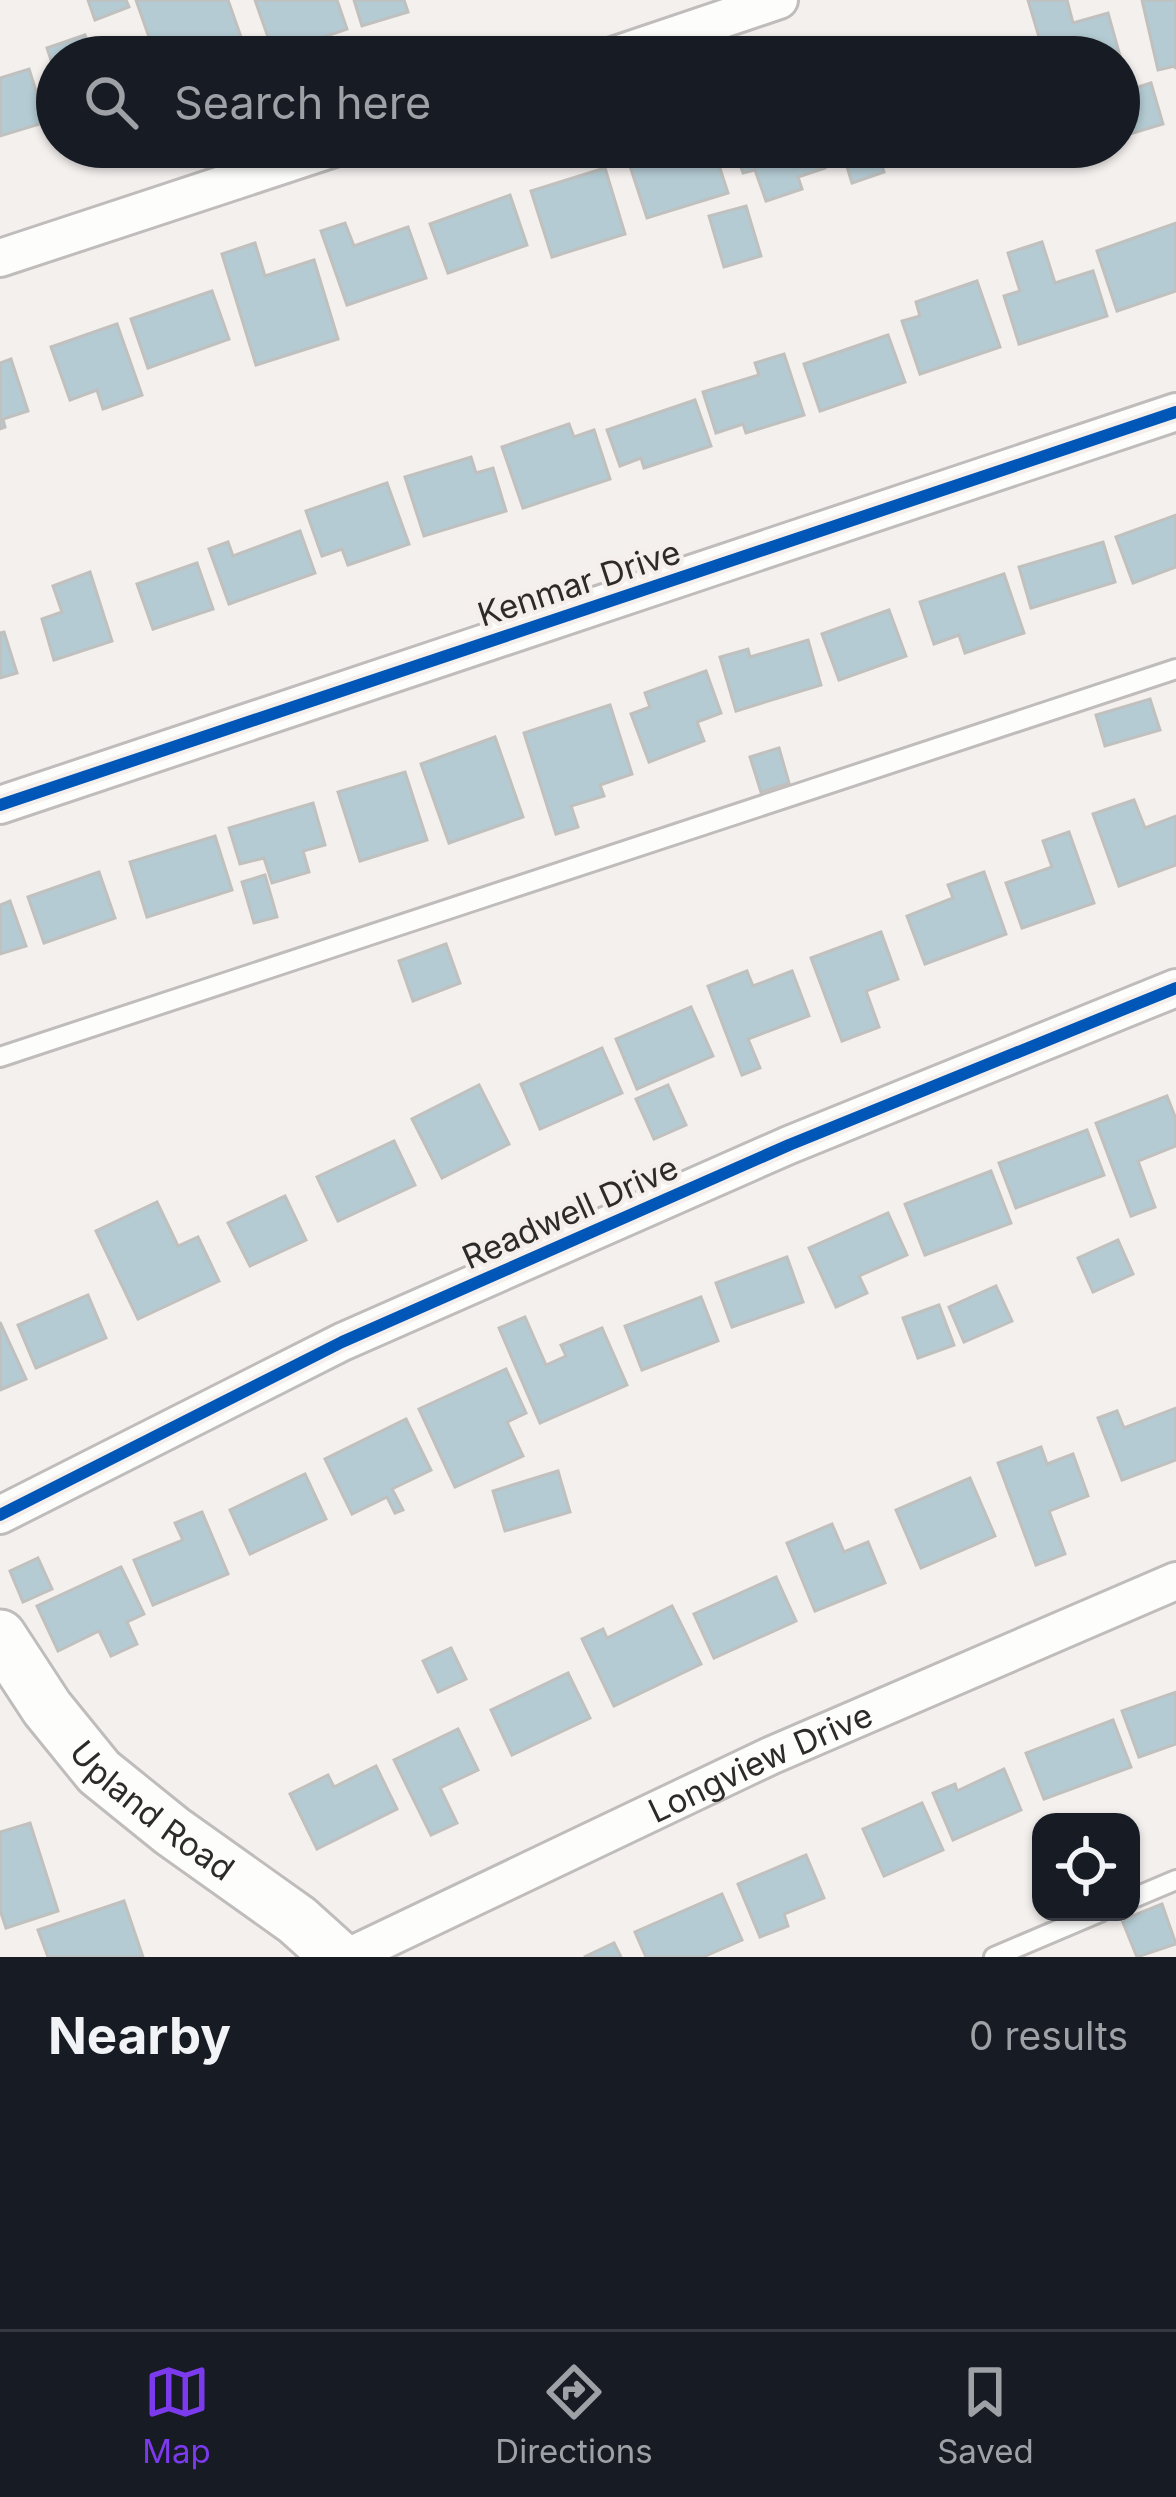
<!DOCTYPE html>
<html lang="en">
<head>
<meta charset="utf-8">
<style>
	body { margin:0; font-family:Inter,sans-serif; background:#242831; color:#f1f3f6 }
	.controls { position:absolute; right:36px; bottom:36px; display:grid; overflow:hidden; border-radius:24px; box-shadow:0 3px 9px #0004 }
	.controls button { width:108px; height:108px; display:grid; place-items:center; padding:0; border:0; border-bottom:3px solid #363941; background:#171b24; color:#f1f3f6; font:60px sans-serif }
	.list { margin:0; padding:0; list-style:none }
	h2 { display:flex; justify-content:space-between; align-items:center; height:156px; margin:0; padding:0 48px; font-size:51px }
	h2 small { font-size:39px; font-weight:400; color:#9ea1a6 }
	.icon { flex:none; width:66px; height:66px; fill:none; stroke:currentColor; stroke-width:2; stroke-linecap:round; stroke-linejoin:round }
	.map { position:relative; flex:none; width:1176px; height:1957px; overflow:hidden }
	.search { position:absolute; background:#171b24; box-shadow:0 3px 9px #0004; left:36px; right:36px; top:36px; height:132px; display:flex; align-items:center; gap:30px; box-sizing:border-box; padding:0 42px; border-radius:66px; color:#9ea1a6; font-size:45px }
	.sheet { height:372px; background:#171b24 }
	nav { display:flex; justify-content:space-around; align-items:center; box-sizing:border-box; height:168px; border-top:3px solid #363941; background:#171b24; font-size:33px; color:#9ea1a6 }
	nav a { display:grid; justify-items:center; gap:6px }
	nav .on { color:#7c3aed }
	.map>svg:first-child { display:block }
	.building { fill:#b4cbd3; stroke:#c0c0bf; stroke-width:3 }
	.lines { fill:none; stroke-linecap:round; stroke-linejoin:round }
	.lane-casing { stroke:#bfbcbb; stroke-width:24 }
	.street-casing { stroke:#bfbcbb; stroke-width:42 }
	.secondary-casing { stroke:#bfbcbb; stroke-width:57 }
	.lane { stroke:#fdfdfc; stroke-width:18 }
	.street { stroke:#fdfdfc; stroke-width:36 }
	.secondary { stroke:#fdfdfc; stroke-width:51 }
	.cycleway-casing { stroke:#f5efec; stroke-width:20 }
	.cycleway { stroke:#0057b8; stroke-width:12 }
	.labels { text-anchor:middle; stroke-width:9; stroke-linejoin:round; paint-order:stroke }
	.street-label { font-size:33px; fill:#2d2b29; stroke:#f5efec }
</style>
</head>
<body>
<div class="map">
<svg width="1176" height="1957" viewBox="0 0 1176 1957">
	<rect width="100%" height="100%" fill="#f3f0ee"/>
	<!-- building -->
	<g class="building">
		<path d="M88,0H126L129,7L95,20Z"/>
		<path d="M136,0H228L248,57H156Z"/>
		<path d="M255,0H337L347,29L274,54Z"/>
		<path d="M354,0H404L408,12L362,26Z"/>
		<path d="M1028,0H1067L1073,23L1108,13L1122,63L1119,64V57H1045Z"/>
		<path d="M1142,0H1176V69L1175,66L1158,70Z"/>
		<path d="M85,35L93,55L131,42L136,57H57V78L47,48Z"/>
		<path d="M1006,39L1012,57H946Z"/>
		<path d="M29,69L46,122L0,136V78Z"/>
		<path d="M1151,83L1163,124L1126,135L1119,93Z"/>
		<path d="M649,147H713L728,193L647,218L626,154Z"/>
		<path d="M734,147H818L825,168L798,177L802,189L766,201L755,170L743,173Z"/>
		<path d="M841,147H876L884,172L852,183Z"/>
		<path d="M1021,147H1059L1061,155L1026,165Z"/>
		<path d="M605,168L625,234L552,257L531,191Z"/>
		<path d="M510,195L527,245L448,273L430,224Z"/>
		<path d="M746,206L761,256L724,267L709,216Z"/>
		<path d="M345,223L354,246L408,227L426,278L347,305L321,231Z"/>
		<path d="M1176,223V291L1117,311L1097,251Z"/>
		<path d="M1042,242L1055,283L1093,271L1107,316L1019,344L1004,296L1020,291L1008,253Z"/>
		<path d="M255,243L265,276L314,260L338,339L256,365L222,254Z"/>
		<path d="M977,281L1000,347L920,374L902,321L920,316L916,302Z"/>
		<path d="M212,291L229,339L148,368L131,319Z"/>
		<path d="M117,324L142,395L103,409L97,390L70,400L51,347Z"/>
		<path d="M888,335L905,382L820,411L804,364Z"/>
		<path d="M784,354L804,415L746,433L743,424L716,433L703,392L759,375L755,363Z"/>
		<path d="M11,359L28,411L3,419L5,427L0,429V363Z"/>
		<path d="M695,400L711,446L644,468L641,458L620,466L607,430Z"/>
		<path d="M569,424L574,437L594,430L610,479L523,508L502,447Z"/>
		<path d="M471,457L476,473L493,468L506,511L424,536L405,477Z"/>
		<path d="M387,483L409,544L348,565L342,549L322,556L306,511Z"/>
		<path d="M1176,515V567L1133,583L1116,537Z"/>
		<path d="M300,531L315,573L229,604L209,549L228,542L233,556Z"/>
		<path d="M1103,542L1115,582L1031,608L1019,567Z"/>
		<path d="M197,563L213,609L153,629L137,584Z"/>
		<path d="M90,572L112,641L54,660L42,619L62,612L53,586Z"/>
		<path d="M1004,574L1024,633L965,653L959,635L934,644L920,602Z"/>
		<path d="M889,610L906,656L839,680L822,634Z"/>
		<path d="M4,632L17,673L0,678V633Z"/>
		<path d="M808,640L821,685L736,711L720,657L748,649L750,657Z"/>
		<path d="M706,671L721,713L697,722L704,741L649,762L631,714L650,707L645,693Z"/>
		<path d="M1150,699L1160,730L1105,746L1096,715Z"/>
		<path d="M610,705L632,774L600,785L604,796L571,806L578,827L556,834L524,733Z"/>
		<path d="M495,737L523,817L449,843L421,764Z"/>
		<path d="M779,748L789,783L761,792L750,757Z"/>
		<path d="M405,772L427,840L360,861L338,792Z"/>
		<path d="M1134,800L1145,828L1176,816V865L1119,886L1093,814Z"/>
		<path d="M313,803L325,845L303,851L309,872L272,883L264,858L240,864L229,828Z"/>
		<path d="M1069,832L1094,903L1022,928L1006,883L1052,867L1043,841Z"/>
		<path d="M215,836L232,890L147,917L130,862Z"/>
		<path d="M99,872L115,918L44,943L28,897Z"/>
		<path d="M984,872L1006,934L925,964L907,916L953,898L948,885Z"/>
		<path d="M265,875L277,917L254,923L242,882Z"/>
		<path d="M10,901L26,946L0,954V905Z"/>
		<path d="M881,932L898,979L866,991L879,1027L842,1041L811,958Z"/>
		<path d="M446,944L460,983L413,1001L399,961Z"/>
		<path d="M747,971L753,986L792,971L809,1016L748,1039L760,1068L742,1075L708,986Z"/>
		<path d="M691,1007L713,1056L637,1089L616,1039Z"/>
		<path d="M602,1048L622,1093L540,1129L521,1084Z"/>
		<path d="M479,1085L509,1144L442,1178L412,1119Z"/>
		<path d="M668,1085L686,1125L654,1139L636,1099Z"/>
		<path d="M1167,1096L1176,1119V1146L1138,1161L1155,1207L1131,1216L1096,1123Z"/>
		<path d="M1087,1130L1104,1175L1016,1208L999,1163Z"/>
		<path d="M394,1141L415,1185L338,1221L317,1177Z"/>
		<path d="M991,1171L1011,1223L925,1255L905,1204Z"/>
		<path d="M285,1196L306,1240L250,1266L228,1223Z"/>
		<path d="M157,1202L178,1246L198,1237L219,1281L138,1319L96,1231Z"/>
		<path d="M888,1213L907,1255L859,1276L867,1293L836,1307L809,1248Z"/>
		<path d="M1118,1240L1133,1274L1093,1292L1078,1258Z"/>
		<path d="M787,1257L803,1302L732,1327L716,1283Z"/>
		<path d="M996,1286L1012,1321L964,1342L949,1307Z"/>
		<path d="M88,1295L106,1338L36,1368L18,1325Z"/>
		<path d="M701,1297L718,1341L642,1370L625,1326Z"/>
		<path d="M939,1305L954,1345L918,1358L903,1318Z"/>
		<path d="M525,1317L546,1365L566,1356L561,1345L602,1328L627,1385L540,1423L499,1328Z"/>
		<path d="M0,1322L26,1379L0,1390Z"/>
		<path d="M506,1369L526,1413L507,1422L523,1456L455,1487L419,1409Z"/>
		<path d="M1176,1408V1460L1122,1480L1098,1418L1117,1411L1124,1428Z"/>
		<path d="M406,1419L431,1470L392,1489L403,1510L395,1513L387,1497L352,1514L325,1459Z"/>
		<path d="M1041,1447L1047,1464L1073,1454L1088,1496L1049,1511L1065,1554L1036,1565L998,1463Z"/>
		<path d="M558,1471L570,1512L505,1531L493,1491Z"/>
		<path d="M305,1474L326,1519L250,1554L230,1510Z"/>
		<path d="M970,1478L995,1536L921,1568L896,1510Z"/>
		<path d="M202,1512L228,1574L153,1605L134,1560L183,1540L175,1523Z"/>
		<path d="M832,1524L844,1552L868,1542L885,1583L815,1611L787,1543Z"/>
		<path d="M38,1558L52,1589L23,1602L10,1571Z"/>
		<path d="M121,1567L144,1614L127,1622L137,1644L111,1656L99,1631L58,1651L37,1606Z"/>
		<path d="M776,1577L796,1621L714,1658L694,1614Z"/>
		<path d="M672,1606L701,1664L614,1706L582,1639L603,1629L607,1638Z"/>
		<path d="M451,1648L466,1679L438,1692L423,1661Z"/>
		<path d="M568,1673L590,1718L512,1755L491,1710Z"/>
		<path d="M1176,1692V1744L1139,1757L1122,1711Z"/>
		<path d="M1113,1720L1131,1767L1044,1799L1026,1753Z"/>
		<path d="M458,1729L478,1770L440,1788L457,1823L431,1835L394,1760Z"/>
		<path d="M376,1766L397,1809L317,1849L290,1794L328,1775L334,1787Z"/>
		<path d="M1004,1769L1021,1810L953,1840L933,1793L955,1784L957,1791Z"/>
		<path d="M922,1803L943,1850L884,1876L863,1829Z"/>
		<path d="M30,1823L58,1911L6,1928L0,1910V1832Z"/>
		<path d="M806,1855L824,1898L784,1914L788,1926L760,1937L738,1884Z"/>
		<path d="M722,1894L742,1940L703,1957H646L635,1932Z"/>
		<path d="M124,1901L143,1957H48L38,1930Z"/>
		<path d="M1162,1904L1176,1944L1137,1957L1122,1920Z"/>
		<path d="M614,1943L621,1957H584Z"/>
	</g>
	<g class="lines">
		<!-- lane casing -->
		<g class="lane-casing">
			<g id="lane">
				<path d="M0,1057L1176,669"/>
				<path d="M1131,1899L1176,1880"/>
				<path d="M994,1957L1100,1912"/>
			</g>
		</g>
		<!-- street casing -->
		<g class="street-casing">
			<g id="street">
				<path d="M610,57L779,0"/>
				<path d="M0,258L337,147"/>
				<path d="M0,805L1176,412"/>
				<path d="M0,1515L342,1342L789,1145L1176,988"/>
				<path id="s1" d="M348,1957L770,1756L1176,1581"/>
			</g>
		</g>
		<!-- secondary casing -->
		<g class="secondary-casing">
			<g id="secondary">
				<path id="s2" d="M0,1636L47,1708L99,1772L172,1831L297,1920L338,1957"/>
			</g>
		</g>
		<!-- lane -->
		<use href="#lane" class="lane"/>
		<!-- street -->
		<use href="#street" class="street"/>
		<!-- secondary -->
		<use href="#secondary" class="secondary"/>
		<!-- cycleway casing -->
		<g class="cycleway-casing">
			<g id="cycleway">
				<path d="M0,805L1176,412"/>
				<path d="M0,1515L342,1342L789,1145L1176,988"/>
			</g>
		</g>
		<!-- cycleway -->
		<use href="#cycleway" class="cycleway"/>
	</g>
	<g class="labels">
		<!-- street labels -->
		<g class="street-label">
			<text transform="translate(579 583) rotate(-18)" y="12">Kenmar Drive</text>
			<text transform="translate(570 1212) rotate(-24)" y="12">Readwell Drive</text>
			<text dy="12" stroke="none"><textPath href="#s1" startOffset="456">Longview Drive</textPath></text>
			<text dy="12" stroke="none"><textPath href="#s2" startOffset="234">Upland Road</textPath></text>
		</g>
	</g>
</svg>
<div class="controls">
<button><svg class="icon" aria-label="locate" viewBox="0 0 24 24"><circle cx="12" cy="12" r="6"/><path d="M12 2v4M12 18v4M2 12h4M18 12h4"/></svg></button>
</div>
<div class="search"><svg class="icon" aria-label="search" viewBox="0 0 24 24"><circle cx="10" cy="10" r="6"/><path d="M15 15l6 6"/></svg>Search here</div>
</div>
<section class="sheet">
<h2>Nearby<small>0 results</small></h2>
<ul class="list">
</ul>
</section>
<nav>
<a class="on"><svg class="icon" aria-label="map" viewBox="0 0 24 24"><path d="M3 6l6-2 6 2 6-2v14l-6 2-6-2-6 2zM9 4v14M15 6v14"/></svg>Map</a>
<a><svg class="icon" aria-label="directions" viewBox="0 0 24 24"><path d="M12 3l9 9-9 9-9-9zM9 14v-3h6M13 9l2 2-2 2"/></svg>Directions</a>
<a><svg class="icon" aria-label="saved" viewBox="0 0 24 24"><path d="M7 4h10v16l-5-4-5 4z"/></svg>Saved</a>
</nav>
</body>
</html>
